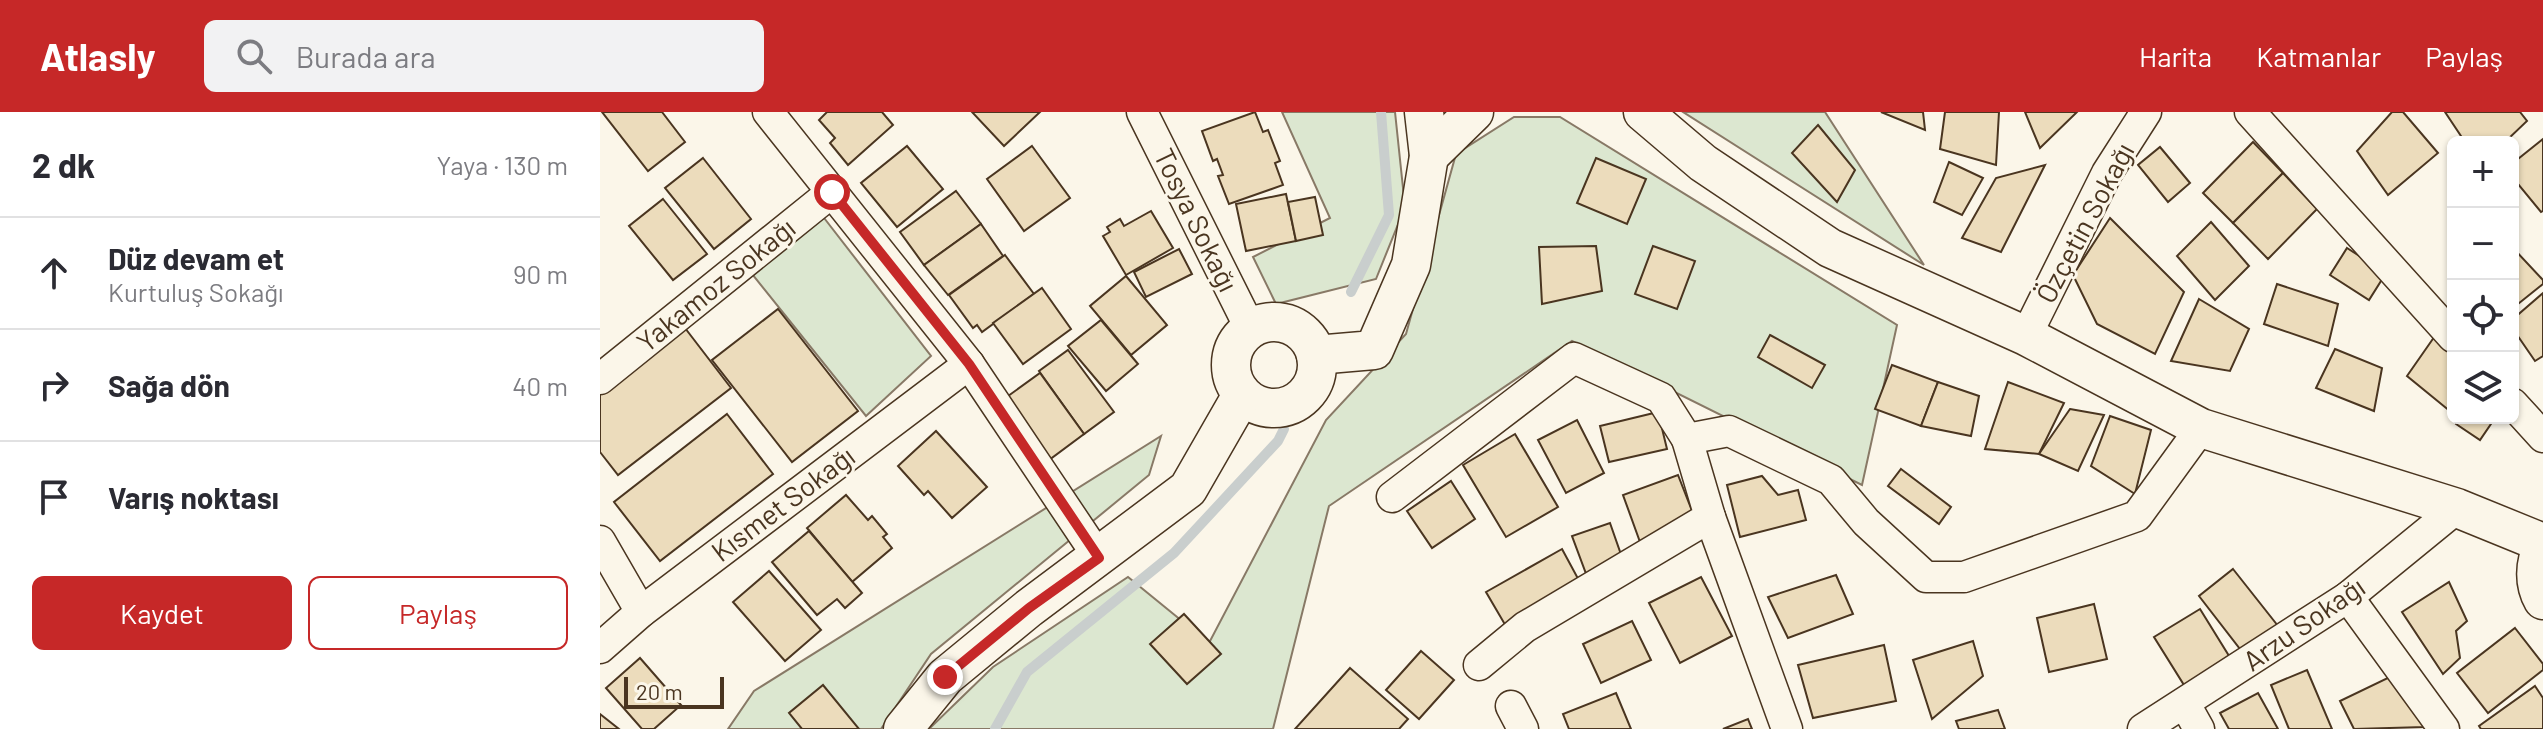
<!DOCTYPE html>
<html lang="tr">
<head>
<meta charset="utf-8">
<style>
	body { margin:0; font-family:Barlow,sans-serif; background:#f2f2f3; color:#2b2b33 }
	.controls { position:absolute; right:24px; top:24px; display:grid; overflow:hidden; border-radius:12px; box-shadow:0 2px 6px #0004 }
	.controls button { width:72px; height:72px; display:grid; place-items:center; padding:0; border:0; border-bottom:2px solid #e1e1e2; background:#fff; color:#2b2b33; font:40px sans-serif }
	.scale { position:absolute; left:24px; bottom:20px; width:100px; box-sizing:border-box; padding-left:8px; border:4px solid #4a3520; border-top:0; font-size:22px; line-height:28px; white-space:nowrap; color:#4a3520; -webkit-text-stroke:6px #fbf6e9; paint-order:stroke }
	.stop { position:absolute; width:24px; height:24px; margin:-18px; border:6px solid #c62828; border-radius:50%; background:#fff }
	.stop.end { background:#c62828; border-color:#fff; box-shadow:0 2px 8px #0008 }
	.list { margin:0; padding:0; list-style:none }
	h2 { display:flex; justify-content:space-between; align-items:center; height:104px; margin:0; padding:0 32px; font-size:34px }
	h2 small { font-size:26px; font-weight:400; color:#7c7c81 }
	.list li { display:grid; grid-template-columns:52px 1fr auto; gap:24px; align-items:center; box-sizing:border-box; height:112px; padding:0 32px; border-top:2px solid #e1e1e2 }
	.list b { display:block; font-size:30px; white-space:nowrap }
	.list p { margin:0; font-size:26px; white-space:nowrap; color:#7c7c81 }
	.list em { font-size:26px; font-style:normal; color:#7c7c81 }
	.actions { display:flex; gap:16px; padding:24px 32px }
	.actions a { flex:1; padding:18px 0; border:2px solid #c62828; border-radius:12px; text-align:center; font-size:28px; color:#c62828 }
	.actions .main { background:#c62828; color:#fff }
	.icon { flex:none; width:44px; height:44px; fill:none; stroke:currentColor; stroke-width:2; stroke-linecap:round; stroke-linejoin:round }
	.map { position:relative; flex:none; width:1943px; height:617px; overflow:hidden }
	header { display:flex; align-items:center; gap:48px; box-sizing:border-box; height:112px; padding:0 40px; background:#c62828; color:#fff }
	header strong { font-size:38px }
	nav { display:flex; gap:44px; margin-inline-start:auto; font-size:28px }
	.search { width:560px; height:72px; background:#f2f2f3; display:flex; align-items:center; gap:20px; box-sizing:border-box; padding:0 28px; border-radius:12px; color:#7c7c81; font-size:30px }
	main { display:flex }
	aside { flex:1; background:#fff }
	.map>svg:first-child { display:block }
	.green { fill:#dce7d0; stroke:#887966; stroke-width:2 }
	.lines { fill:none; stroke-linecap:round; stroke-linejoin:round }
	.stream { stroke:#c9cecd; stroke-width:10 }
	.building { fill:#ecdcbc; stroke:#4a3520; stroke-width:2 }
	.minor-casing { stroke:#4a3520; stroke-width:33 }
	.tertiary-casing { stroke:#4a3520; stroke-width:41 }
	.minor { stroke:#fbf6e9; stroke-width:30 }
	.tertiary { stroke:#fbf6e9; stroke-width:38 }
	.route { stroke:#c62828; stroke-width:10 }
	.labels { text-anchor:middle; stroke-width:6; stroke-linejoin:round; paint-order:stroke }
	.street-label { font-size:28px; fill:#4a3520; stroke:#fbf6e9 }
</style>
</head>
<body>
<header>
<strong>Atlasly</strong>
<div class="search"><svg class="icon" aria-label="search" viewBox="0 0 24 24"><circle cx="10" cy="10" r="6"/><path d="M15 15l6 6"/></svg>Burada ara</div>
<nav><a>Harita</a><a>Katmanlar</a><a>Paylaş</a></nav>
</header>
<main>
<aside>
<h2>2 dk<small>Yaya · 130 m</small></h2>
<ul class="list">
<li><svg class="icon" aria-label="ahead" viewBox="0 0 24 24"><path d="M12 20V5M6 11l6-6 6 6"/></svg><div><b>Düz devam et</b><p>Kurtuluş Sokağı</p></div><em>90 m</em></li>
<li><svg class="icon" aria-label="right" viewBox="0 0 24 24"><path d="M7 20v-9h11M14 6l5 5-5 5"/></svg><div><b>Sağa dön</b></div><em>40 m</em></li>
<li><svg class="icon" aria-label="arrive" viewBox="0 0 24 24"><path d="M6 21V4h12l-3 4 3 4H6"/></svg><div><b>Varış noktası</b></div></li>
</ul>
<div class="actions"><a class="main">Kaydet</a><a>Paylaş</a></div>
</aside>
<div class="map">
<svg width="1943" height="617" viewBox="0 0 1943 617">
	<rect width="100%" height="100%" fill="#fbf6e9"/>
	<!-- green -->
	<g class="green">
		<path d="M682,0H795L805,95L776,167L676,192L653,145L730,106Z"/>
		<path d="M1083,0H1225L1324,153Z"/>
		<path d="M914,5H960L1297,213L1262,373L972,229L729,394L673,617H329L393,555L528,465L609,531L726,308L806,222L856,42Z"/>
		<path d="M221,102L331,244L266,304L148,157Z"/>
		<path d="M561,324L549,363L331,542L281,617H128L154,579Z"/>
	</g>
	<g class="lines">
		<!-- stream -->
		<g class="stream">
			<path d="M751,180L789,103L781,0"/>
			<path d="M395,617L427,560L574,441L678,329L684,317"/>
		</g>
	</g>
	<!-- building -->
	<g class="building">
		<path d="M2,0H62L85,30L48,59Z"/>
		<path d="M227,0H282L293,13L248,53L230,31L235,26L219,8Z"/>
		<path d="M372,0H440L404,34Z"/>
		<path d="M655,0L663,20L668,18L680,49L675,51L683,73L629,92L618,64L623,63L617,47L613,49L602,19Z"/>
		<path d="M1281,0H1323L1325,18Z"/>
		<path d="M1345,0H1399L1396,53L1340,37Z"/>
		<path d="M1425,0H1477L1440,36Z"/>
		<path d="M1792,0H1803L1838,41L1788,83L1757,39Z"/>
		<path d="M1845,0H1920L1927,9L1905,30H1865Z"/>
		<path d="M1218,13L1255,58L1237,90L1192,41Z"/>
		<path d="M1943,27V99L1941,100L1913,66V51Z"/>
		<path d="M1653,30L1683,61L1633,111L1603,81Z"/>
		<path d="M307,34L343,77L297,115L261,71Z"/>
		<path d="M432,34L470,86L424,119L387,67Z"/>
		<path d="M1560,35L1590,71L1568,90L1538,53Z"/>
		<path d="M103,46L151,107L114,137L65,76Z"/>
		<path d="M996,46L1046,67L1027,112L977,91Z"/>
		<path d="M1349,50L1383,66L1362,103L1334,90Z"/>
		<path d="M1445,53L1401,140L1362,126L1396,66Z"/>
		<path d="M1683,61L1717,97L1668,147L1633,111Z"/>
		<path d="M356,79L381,112L324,153L300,120Z"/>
		<path d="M686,82L696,129L646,139L636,92Z"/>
		<path d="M715,85L723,123L696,129L688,90Z"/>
		<path d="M63,87L107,142L73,168L29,114Z"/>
		<path d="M551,99L573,136L526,163L503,124L510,120L507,115L520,107L524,114Z"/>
		<path d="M1510,106L1584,180L1555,242L1497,212L1473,163Z"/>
		<path d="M1611,110L1649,154L1615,188L1577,144Z"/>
		<path d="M381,112L403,144L348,183L324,153Z"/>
		<path d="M996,134L1002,179L942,192L939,135Z"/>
		<path d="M1053,134L1095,149L1077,197L1035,182Z"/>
		<path d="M1747,136L1786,161L1769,188L1730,163Z"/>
		<path d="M1913,136L1943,168V172L1913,196Z"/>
		<path d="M579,137L592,162L546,185L534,160Z"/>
		<path d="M405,143L434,182L382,220L377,213L373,216L349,183Z"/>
		<path d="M526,164L567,213L531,243L490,194Z"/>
		<path d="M1677,172L1738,192L1728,234L1664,212Z"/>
		<path d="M442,176L471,217L423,252L393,211Z"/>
		<path d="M1943,181V244L1935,249L1913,217V207Z"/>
		<path d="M1599,187L1649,217L1630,259L1571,249Z"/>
		<path d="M178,197L258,299L192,350L112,248Z"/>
		<path d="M501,208L538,252L506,279L468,234Z"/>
		<path d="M85,216L131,276L18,363L0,340V282Z"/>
		<path d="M1837,221L1853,238V296L1851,300L1807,264Z"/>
		<path d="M1170,223L1225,253L1212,276L1158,245Z"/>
		<path d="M1735,237L1782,256L1774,299L1716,276Z"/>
		<path d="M468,238L514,300L484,322L439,259Z"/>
		<path d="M1292,253L1338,270L1321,314L1275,297Z"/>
		<path d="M440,261L484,322L449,348L404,287Z"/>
		<path d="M1338,270L1379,284L1371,324L1321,314Z"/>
		<path d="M1408,270L1464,291L1439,342L1385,337Z"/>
		<path d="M1470,297L1504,303L1478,359L1439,342Z"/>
		<path d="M1058,300L1067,337L1009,350L1000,314Z"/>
		<path d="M127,302L173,362L60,449L14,390Z"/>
		<path d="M1510,304L1551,318L1535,382L1491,354Z"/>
		<path d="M1859,306H1895L1880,328L1856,312Z"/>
		<path d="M977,308L1004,361L966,381L938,328Z"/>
		<path d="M336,319L387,375L352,406L328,379L324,383L298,354Z"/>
		<path d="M915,322L958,395L906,425L863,353Z"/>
		<path d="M1301,357L1351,395L1339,412L1288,374Z"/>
		<path d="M1078,363L1096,409L1040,430L1023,383Z"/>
		<path d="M1162,364L1178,383L1198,378L1206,408L1140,425L1127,373Z"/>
		<path d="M851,369L875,407L832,436L807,399Z"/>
		<path d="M246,383L268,408L272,404L287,422L283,425L292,436L252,470L207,416Z"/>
		<path d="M1010,411L1025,454L988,467L972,424Z"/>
		<path d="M209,419L262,481L245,496L237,487L217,503L172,450Z"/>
		<path d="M962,437L982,474L907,516L886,480Z"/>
		<path d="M1633,457L1682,519L1647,546L1599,484Z"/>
		<path d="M169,459L221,518L185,549L133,490Z"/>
		<path d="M1236,463L1253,502L1188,526L1168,485Z"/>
		<path d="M1101,465L1132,524L1080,551L1049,491Z"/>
		<path d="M1849,470L1867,509L1856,519L1860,546L1843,562L1802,500Z"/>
		<path d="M1494,492L1507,547L1449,560L1437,506Z"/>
		<path d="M1600,497L1634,552L1589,581L1554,525Z"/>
		<path d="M584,502L621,542L587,572L550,532Z"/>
		<path d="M1032,509L1051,548L1001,571L983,532Z"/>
		<path d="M1915,516L1943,552V558L1888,601L1857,561Z"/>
		<path d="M1373,529L1383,564L1332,607L1313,548Z"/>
		<path d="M1284,533L1296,589L1213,606L1198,553Z"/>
		<path d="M821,539L854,568L819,607L786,578Z"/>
		<path d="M40,546L81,593L54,617H42L6,576Z"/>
		<path d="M750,556L808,607L799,617H695Z"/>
		<path d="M1707,558L1732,617H1689L1671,573Z"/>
		<path d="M1798,561L1825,615L1754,617L1740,589Z"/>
		<path d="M223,573L259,617H202L189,601Z"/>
		<path d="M1935,574L1943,586V617H1881L1879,614Z"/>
		<path d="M1016,581L1031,617H969L963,602Z"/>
		<path d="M1658,581L1678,617H1629L1620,601Z"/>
		<path d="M1398,598L1405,617H1359L1356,609Z"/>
		<path d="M0,602L19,617H0Z"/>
		<path d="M1148,607L1152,617H1123Z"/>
	</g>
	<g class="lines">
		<!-- minor casing -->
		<g class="minor-casing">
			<g id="minor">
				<path d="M168,0L369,252L499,446"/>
				<path d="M542,0L650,216"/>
				<path d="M1650,0L1853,225"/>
				<path d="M1426,224L1507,61L1546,0"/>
				<path d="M0,267L232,80"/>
				<path d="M1913,292L1943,325"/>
				<path d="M792,385L974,246L1061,286L1087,327L1129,319L1231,368L1266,410L1326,465H1364L1537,404L1601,316"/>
				<path d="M1110,405L1187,617"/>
				<path d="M0,429L41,500"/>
				<path d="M1748,485L1844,617"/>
				<path d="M0,536L41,500L369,252"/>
				<path d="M879,553L925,515L1110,405L1087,327"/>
				<path d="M1585,592L1599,617"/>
				<path d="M911,594L923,617"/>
				<path d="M1543,617L1748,485L1857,396"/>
			</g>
		</g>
		<!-- tertiary casing -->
		<g class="tertiary-casing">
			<g id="tertiary">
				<path d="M1043,0L1103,51L1230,136L1426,224L1601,316L1857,396L1943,431"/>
				<path d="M829,44L874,0"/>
				<circle cx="674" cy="253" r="43"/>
				<path d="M716,243L774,238L811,153L829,44L824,0"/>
				<path d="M1943,435C1934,452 1934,472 1943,488"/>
				<path d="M303,617L345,565L429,496L588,377L642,283"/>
			</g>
		</g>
		<!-- minor -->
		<use href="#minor" class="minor"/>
		<!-- tertiary -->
		<use href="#tertiary" class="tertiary"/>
	</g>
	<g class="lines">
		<!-- route -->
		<path class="route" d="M232,80L369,252L499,446L429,496L345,565"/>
	</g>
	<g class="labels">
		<!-- street labels -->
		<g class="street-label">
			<text transform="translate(596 108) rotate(64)" y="10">Tosya Sokağı</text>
			<text transform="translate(1485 111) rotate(-62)" y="10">Özçetin Sokağı</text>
			<text transform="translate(116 173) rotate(-39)" y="10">Yakamoz Sokağı</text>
			<text transform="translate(183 392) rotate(-37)" y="10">Kısmet Sokağı</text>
			<text transform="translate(1704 512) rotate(-35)" y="10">Arzu Sokağı</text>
		</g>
	</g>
</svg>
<div class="controls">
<button>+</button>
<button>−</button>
<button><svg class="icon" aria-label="locate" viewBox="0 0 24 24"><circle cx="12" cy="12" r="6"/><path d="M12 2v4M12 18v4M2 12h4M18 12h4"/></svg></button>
<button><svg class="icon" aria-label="layers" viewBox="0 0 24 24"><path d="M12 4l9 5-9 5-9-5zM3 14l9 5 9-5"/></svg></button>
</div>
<div class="scale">20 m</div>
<div class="stop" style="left:232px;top:80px"></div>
<div class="stop end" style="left:345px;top:565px"></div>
</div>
</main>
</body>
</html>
